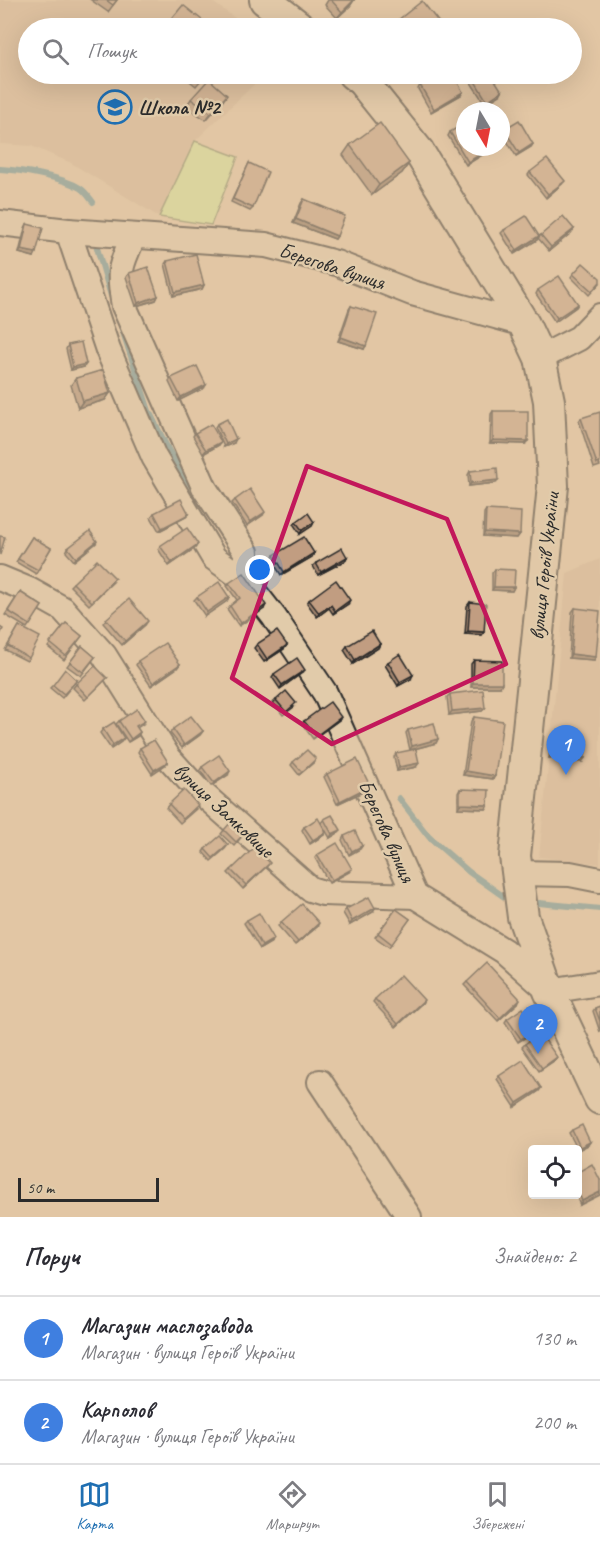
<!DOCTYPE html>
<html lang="uk">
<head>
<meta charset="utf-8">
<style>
	body { margin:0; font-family:Caveat,sans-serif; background:#f2f2f3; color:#2b2b33 }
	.controls { position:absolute; right:18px; bottom:18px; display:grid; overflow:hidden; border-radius:6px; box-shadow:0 6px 24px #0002 }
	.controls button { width:54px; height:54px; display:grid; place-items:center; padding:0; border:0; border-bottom:2px solid #e1e1e2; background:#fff; color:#2b2b33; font:30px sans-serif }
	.compass { position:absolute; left:456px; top:102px; width:54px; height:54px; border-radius:50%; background:#fff; box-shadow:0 6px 24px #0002; rotate:170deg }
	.scale { position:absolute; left:18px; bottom:15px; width:141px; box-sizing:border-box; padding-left:6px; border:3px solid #2b2b2b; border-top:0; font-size:16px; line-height:21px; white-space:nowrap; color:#2b2b2b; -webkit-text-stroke:4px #e1cbaa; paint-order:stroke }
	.you { position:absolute; left:260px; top:570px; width:21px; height:21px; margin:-15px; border:4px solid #fff; border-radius:50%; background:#1a73e8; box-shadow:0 0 0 9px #1a73e833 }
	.badge { display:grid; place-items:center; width:39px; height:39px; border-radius:50%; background:#1f6fb2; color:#fff; font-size:20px; font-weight:700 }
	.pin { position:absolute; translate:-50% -50px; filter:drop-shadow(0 2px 3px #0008) }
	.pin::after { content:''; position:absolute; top:32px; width:21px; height:18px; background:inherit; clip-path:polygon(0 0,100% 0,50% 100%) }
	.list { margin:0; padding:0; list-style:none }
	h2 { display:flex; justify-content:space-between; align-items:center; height:78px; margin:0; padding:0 24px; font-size:26px }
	h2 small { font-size:20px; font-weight:400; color:#7c7c81 }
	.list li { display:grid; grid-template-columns:39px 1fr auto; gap:18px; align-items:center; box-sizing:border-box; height:84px; padding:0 24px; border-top:2px solid #e1e1e2 }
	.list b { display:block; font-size:22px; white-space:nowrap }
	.list p { margin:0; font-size:20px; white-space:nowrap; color:#7c7c81 }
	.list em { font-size:20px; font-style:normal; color:#7c7c81 }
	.icon { flex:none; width:33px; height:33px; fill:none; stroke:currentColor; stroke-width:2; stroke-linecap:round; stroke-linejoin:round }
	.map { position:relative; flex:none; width:600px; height:1217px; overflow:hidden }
	.search { position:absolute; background:#fff; box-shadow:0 6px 24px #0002; left:18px; right:18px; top:18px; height:66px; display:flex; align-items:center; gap:15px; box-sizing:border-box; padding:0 21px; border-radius:33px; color:#7c7c81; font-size:22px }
	.sheet { height:246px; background:#fff }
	nav { display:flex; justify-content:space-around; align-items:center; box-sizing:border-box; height:84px; border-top:2px solid #e1e1e2; background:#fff; font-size:16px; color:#7c7c81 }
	nav a { display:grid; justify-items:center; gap:3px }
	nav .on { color:#1f6fb2 }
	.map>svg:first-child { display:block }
	.built { fill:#d5b798 }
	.green { fill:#d3e498; stroke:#7f8862; stroke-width:1.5 }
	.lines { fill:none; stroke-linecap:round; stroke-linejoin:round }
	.stream { stroke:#5e8e95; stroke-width:6 }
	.minor-casing { stroke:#2b2b2b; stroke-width:28 }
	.major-casing { stroke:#2b2b2b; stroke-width:34 }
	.minor { stroke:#e1cbaa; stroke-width:24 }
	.major { stroke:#e1cbaa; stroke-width:30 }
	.wall { fill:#a6876f; stroke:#2b2b2b; stroke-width:1.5 }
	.shaded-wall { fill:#876e5a; stroke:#2b2b2b; stroke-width:1.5 }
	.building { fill:#c19d81; stroke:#2b2b2b; stroke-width:1.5 }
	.marked { fill:none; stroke:#c2185b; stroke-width:4.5; stroke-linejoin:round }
	.labels { text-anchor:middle; stroke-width:5; stroke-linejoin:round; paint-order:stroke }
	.poi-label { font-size:21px; font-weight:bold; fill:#2b2b2b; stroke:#e1cbaa; text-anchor:start }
	.street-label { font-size:21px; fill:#2b2b2b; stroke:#e1cbaa }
</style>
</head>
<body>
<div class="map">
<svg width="600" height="1217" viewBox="0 0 600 1217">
	<rect width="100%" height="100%" fill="#e2c6a4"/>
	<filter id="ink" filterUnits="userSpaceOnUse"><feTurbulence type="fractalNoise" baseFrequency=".0167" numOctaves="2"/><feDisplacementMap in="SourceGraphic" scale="12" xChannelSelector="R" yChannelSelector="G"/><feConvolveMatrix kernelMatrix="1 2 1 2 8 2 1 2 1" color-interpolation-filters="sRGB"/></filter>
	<g filter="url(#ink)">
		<!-- built -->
		<g class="built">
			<path d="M0,0H210L249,28H28V74H265L195,141L159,217L71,163L31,146L0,144Z"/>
			<path d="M600,559V864L539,857L567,573Z"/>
		</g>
		<!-- green -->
		<path class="green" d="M195,141L238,157L211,225L159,217Z"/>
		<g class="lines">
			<!-- stream -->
			<g class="stream">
				<path d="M0,169C21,170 62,177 80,188C85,191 89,197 93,202"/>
				<path d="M95,241L111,296"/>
				<path d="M121,326L149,411L169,451L193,489"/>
				<path d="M399,798L429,837L469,872L510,901"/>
				<path d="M539,903L600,909"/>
			</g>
			<!-- minor casing -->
			<g class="minor-casing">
				<g id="minor">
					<path d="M0,223L68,231L108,350L154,457L214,558L246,581L274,617L325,693L415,896L504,951L549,991L600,983"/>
					<path d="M68,231L266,245L336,263L412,293L524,324"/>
					<path d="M134,236C119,267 118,272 124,306L205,489L246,552V581"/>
					<path d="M540,358L579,338L600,316"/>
					<path d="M0,578L29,590L63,609L104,655L168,757L196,788L310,889L323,893L415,896"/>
					<path d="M517,873L570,874L600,880"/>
					<path d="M320,1082L409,1217"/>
				</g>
			</g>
			<!-- major casing -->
			<g class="major-casing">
				<g id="major">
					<path d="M265,0L301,28"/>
					<path d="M353,74L362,81L419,152L524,324L540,358L549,401L553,486L515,856L523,917L549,991L600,1099"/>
				</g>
			</g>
			<!-- minor -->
			<use href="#minor" class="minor"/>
			<!-- major -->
			<use href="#major" class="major"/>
		</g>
		<!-- wall -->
		<g class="wall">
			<path d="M91,0H117L108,12Z"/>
			<path d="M328,0H354L350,6L337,18L325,5Z"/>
			<path d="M181,74H206L196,86Z"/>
			<path d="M473,78L500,95L485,104L470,81Z"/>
			<path d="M420,85L463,92L461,95L431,112L418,89Z"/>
			<path d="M191,99L222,102L206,120L186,106Z"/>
			<path d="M504,129L533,144L531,147L516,156L502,133Z"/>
			<path d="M450,132L487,152L466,165L448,136Z"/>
			<path d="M350,145L409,163L402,173L372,195L343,155Z"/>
			<path d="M249,163L253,208L250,211L231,202Z"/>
			<path d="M530,172L562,184L546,198L528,175Z"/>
			<path d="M304,199L337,236L335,239L293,223L301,203Z"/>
			<path d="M27,224L34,257L19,253L25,228Z"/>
			<path d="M574,229L571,233L549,251L538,238L541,235Z"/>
			<path d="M504,230L539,236L537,240L514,254L501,233Z"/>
			<path d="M167,261L204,285L202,289L173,296L165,264Z"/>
			<path d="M129,273L158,296L156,300L136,306L126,277Z"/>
			<path d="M573,274L600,283L589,295L571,277Z"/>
			<path d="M538,290L578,304L576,307L555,322L536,294Z"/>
			<path d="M351,306L364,349L338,341L349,309Z"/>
			<path d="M68,345L84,367L71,370L66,349Z"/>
			<path d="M76,378L110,393L105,400L78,408L71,385Z"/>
			<path d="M171,378L204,388L178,401L169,382Z"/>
			<path d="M493,411L525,444L490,443L491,414Z"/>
			<path d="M581,418L600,466L594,468L579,421Z"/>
			<path d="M217,424L234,443L224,447L215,427Z"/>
			<path d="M195,433L221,442L219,445L203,454L193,436Z"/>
			<path d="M470,471L495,483L469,486L468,475Z"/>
			<path d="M235,500L263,515L247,526L232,503Z"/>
			<path d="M486,510L520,534L517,538L483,536L484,513Z"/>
			<path d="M154,513L189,514L186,517L159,531L151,517Z"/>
			<path d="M296,522H314L312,526L300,534L294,525Z"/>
			<path d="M32,537L51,548L36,574L16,562Z"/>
			<path d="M95,544L74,561L66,552L68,548Z"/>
			<path d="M160,546L195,548L169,566L158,549Z"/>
			<path d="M314,553L312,557L281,575L271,559L274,555Z"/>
			<path d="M347,557L345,561L318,575L313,566L316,563Z"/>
			<path d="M495,569L514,587L512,591L492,590V573Z"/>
			<path d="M113,582L89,605L70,586L73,583Z"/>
			<path d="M229,583L264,609L239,626L227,609L230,606L237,600L227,586Z"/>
			<path d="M20,592L42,606L27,628L5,615Z"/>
			<path d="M197,597H229L227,601L205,616L194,600Z"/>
			<path d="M309,600L348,604L333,614L329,608L317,617L307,603Z"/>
			<path d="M470,602L484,632L482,635L465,634L467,606Z"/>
			<path d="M575,608L594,660L569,658L572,612Z"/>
			<path d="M106,619L145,625L122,645L103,623Z"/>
			<path d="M66,623L82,636L64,660L48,647Z"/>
			<path d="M19,626L29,658L27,661L5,650Z"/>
			<path d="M257,644L287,645L284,649L264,662L254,648Z"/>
			<path d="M380,644L378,648L353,664L344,650L347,646Z"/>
			<path d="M82,646L95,657L81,676L67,666Z"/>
			<path d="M474,660L500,687H471V664Z"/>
			<path d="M138,661L180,664L177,668L151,686L136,665Z"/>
			<path d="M388,662L411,679L398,686L385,665Z"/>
			<path d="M302,673L280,689L272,677L274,674Z"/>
			<path d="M107,678L85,700L73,688L76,684Z"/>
			<path d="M77,680L62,698L50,688L53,685Z"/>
			<path d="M450,694L485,708L482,711L449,715L447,697Z"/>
			<path d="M276,700L294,707L283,715L273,703Z"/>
			<path d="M474,717L495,776L493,779L463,775L471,721Z"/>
			<path d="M339,720L313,739L302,724L304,721Z"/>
			<path d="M119,721L143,724L137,728L140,732L138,736L128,742L116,724Z"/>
			<path d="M103,729L124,738L121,742L111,749L100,733Z"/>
			<path d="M173,729L203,731L200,735L182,748L170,733Z"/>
			<path d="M408,730L438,739L436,743L410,750L406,733Z"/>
			<path d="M554,736L582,762L549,758L551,740Z"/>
			<path d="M140,748L165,765L152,774L138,752Z"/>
			<path d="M396,753L416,767L397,771L394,757Z"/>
			<path d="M293,762L313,763L299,775L291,765Z"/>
			<path d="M202,767L228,775L211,786L200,770Z"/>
			<path d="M327,774L370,786L367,790L337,804L324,777Z"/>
			<path d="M460,789L486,809L458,808V793Z"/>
			<path d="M169,804L196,809L180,823L166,808Z"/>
			<path d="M324,819L338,833L330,838L321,823Z"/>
			<path d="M304,827L324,835L310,844L302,830Z"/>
			<path d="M224,830L244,834L234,846L221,834Z"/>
			<path d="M344,836L362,846L360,849L349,855L342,840Z"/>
			<path d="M228,845L225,849L211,861L203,852L205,849Z"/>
			<path d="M317,855L349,872L329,883L315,858Z"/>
			<path d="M267,866L243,889L228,873L231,870Z"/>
			<path d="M346,909L373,912L350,925L343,913Z"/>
			<path d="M396,909L410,919L389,947L375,937Z"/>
			<path d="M247,920L272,942L260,949L244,923Z"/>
			<path d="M281,922L317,927L295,945L278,926Z"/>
			<path d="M467,982L518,1003L498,1021L464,985Z"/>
			<path d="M375,999L422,1003L396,1027L373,1002Z"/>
			<path d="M600,1006V1032L593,1011L595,1008Z"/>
			<path d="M507,1019L536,1028L534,1032L518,1042L505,1022Z"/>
			<path d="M525,1044L555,1060L539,1071L522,1047Z"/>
			<path d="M499,1076L541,1088L539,1091L515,1107L497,1079Z"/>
			<path d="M572,1130L588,1145L578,1150L569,1133Z"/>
			<path d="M578,1172L600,1180L580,1205L575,1194H578Z"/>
		</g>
		<!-- shaded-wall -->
		<g class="shaded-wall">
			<path d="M354,0L350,6L337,18L342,12Z"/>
			<path d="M502,91L500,95L485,104L487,101Z"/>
			<path d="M463,92L461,95L431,112L434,109Z"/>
			<path d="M227,95L222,102L206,120L211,113Z"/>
			<path d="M533,144L531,147L516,156L519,153Z"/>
			<path d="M490,148L487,152L466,165L468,162Z"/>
			<path d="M409,163L402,173L372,195L379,185Z"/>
			<path d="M565,181L562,184L546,198L548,194Z"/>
			<path d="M296,219L337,236L335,239L293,223Z"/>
			<path d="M574,229L571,233L549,251L551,247Z"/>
			<path d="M539,236L537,240L514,254L517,250Z"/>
			<path d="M21,250L36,253L34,257L19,253Z"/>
			<path d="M204,285L202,289L173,296L175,292Z"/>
			<path d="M158,296L156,300L136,306L138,303Z"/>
			<path d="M578,304L576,307L555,322L557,318Z"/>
			<path d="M341,337L366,346L364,349L338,341Z"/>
			<path d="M86,364L84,367L71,370L73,367Z"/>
			<path d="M206,385L204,388L178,401L181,397Z"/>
			<path d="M110,393L105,400L78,408L83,401Z"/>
			<path d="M236,439L234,443L224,447L226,444Z"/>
			<path d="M493,440L528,441L525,444L490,443Z"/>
			<path d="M221,442L219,445L203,454L206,450Z"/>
			<path d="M498,480L495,483L469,486L471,483Z"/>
			<path d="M265,512L263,515L247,526L250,522Z"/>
			<path d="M189,514L186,517L159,531L162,528Z"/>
			<path d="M314,522L312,526L300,534L302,530Z"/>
			<path d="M485,532L520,534L517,538L483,536Z"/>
			<path d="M97,541L95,544L74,561L76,558Z"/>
			<path d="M198,544L195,548L169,566L172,562Z"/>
			<path d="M314,553L312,557L281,575L284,572Z"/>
			<path d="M347,557L345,561L318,575L321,572Z"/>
			<path d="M494,587H514L512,591L492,590Z"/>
			<path d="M229,597L227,601L205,616L207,612Z"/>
			<path d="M350,600L348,604L333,614L335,611Z"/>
			<path d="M266,605L264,609L239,626L241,623Z"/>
			<path d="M331,605L329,608L317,617L319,613Z"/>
			<path d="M148,621L145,625L122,645L125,641Z"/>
			<path d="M468,631L484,632L482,635L465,634Z"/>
			<path d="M380,644L378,648L353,664L355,660Z"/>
			<path d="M287,645L284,649L264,662L267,659Z"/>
			<path d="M571,654L596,657L594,660L569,658Z"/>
			<path d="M180,664L177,668L151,686L153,683Z"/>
			<path d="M305,670L302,673L280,689L282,685Z"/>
			<path d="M413,675L411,679L398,686L400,682Z"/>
			<path d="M473,683H502L500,687H471Z"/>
			<path d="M485,708L482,711L449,715L452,711Z"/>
			<path d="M341,717L339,720L313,739L316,736Z"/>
			<path d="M203,731L200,735L182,748L184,745Z"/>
			<path d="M140,732L138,736L128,742L131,739Z"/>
			<path d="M124,738L121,742L111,749L113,745Z"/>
			<path d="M438,739L436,743L410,750L412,746Z"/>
			<path d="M552,754L585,758L582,762L549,758Z"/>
			<path d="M316,759L313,763L299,775L302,772Z"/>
			<path d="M168,762L165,765L152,774L154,770Z"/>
			<path d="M419,763L416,767L397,771L399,767Z"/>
			<path d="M230,771L228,775L211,786L214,783Z"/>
			<path d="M466,771L495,776L493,779L463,775Z"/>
			<path d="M370,786L367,790L337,804L340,801Z"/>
			<path d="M460,804L488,805L486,809L458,808Z"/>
			<path d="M341,830L338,833L330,838L332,834Z"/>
			<path d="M326,832L324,835L310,844L313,840Z"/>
			<path d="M362,846L360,849L349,855L352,851Z"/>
			<path d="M270,863L267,866L243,889L246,885Z"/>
			<path d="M352,869L349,872L329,883L332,880Z"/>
			<path d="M375,908L373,912L350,925L352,921Z"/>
			<path d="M319,923L317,927L295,945L298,942Z"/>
			<path d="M274,939L272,942L260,949L262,946Z"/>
			<path d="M520,999L518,1003L498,1021L500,1018Z"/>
			<path d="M424,1000L422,1003L396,1027L398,1024Z"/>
			<path d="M536,1028L534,1032L518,1042L521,1039Z"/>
			<path d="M557,1057L555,1060L539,1071L542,1068Z"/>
			<path d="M541,1088L539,1091L515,1107L517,1103Z"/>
			<path d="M590,1142L588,1145L578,1150L580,1147Z"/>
			<path d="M600,1192V1195L580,1205L582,1201Z"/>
		</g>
		<!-- building -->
		<g class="building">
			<path d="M106,0H117L113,5Z"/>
			<path d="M331,0H354L342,12Z"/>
			<path d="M422,1L440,24L435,28H388Z"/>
			<path d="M183,5L212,28H164Z"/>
			<path d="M441,74H453L463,92L434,109L420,85Z"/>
			<path d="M480,74H491L502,91L487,101L473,78Z"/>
			<path d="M209,79L227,95L211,113L191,99Z"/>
			<path d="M519,120L533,144L519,153L504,129Z"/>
			<path d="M380,123L409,163L379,185L350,145Z"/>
			<path d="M465,123V147H489L490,148L468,162L450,132Z"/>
			<path d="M547,159L565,181L548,194L530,172Z"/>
			<path d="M249,163L268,172L253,208L233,199Z"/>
			<path d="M304,199L345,216L337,236L296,219Z"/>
			<path d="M526,216L539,236L517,250L504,230Z"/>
			<path d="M563,216L574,229L551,247L541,235Z"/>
			<path d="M27,224L43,228L36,253L21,250Z"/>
			<path d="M196,254L204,285L175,292L167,261Z"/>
			<path d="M583,263L600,278V282L592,291L573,274Z"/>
			<path d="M148,267L158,296L138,303L129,273Z"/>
			<path d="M559,276L578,304L557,318L538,290Z"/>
			<path d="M351,306L377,314L366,346L341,337Z"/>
			<path d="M81,342L86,364L73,367L68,345Z"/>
			<path d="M197,366L206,385L181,397L171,378Z"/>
			<path d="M103,370L110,393L83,401L76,378Z"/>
			<path d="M493,411H528V441L493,440Z"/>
			<path d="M600,412V463L597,464L581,418Z"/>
			<path d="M227,419L236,439L226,444L217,424Z"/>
			<path d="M211,424L221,442L206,450L195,433Z"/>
			<path d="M497,468L498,480L471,483L470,471Z"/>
			<path d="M250,489L265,512L250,522L235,500Z"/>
			<path d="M181,499L189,514L162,528L154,513Z"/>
			<path d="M486,510L521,512L520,534L485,532Z"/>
			<path d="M308,513L314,522L302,530L296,522Z"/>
			<path d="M187,528L198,544L172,562L160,546Z"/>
			<path d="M90,531L97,541L76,558L68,548Z"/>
			<path d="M0,536L5,537L0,555Z"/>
			<path d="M32,537L51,548L38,570L18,559Z"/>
			<path d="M304,537L314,553L284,572L274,555Z"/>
			<path d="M342,548L347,557L321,572L316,563Z"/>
			<path d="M97,560L115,578L92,602L73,583Z"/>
			<path d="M495,569L515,570L514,587H494Z"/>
			<path d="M244,573L266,605L241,623L230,606L240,598L229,583Z"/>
			<path d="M336,580L350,600L335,611L331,605L319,613L309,600Z"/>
			<path d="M219,582L229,597L207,612L197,597Z"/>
			<path d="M20,592L42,606L30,625L8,611Z"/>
			<path d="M129,599L148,621L125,641L106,619Z"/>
			<path d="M470,602L486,604L484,632L468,631Z"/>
			<path d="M575,608L600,611L596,657L571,654Z"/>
			<path d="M66,623L82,636L66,656L50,643Z"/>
			<path d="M19,626L40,637L29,658L8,646Z"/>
			<path d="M0,627L3,629L0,635Z"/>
			<path d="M277,631L287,645L267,659L257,644Z"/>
			<path d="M372,631L380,644L355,660L347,646Z"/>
			<path d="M165,643L180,664L153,683L138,661Z"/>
			<path d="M82,646L95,657L83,672L70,662Z"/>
			<path d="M400,654L413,675L400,682L388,662Z"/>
			<path d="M297,658L305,670L282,685L274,674Z"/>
			<path d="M474,660L502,661V683H473Z"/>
			<path d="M95,666L107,678L88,697L76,684Z"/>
			<path d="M65,669L77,680L64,694L53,685Z"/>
			<path d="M483,690L485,708L452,711L450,694Z"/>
			<path d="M286,691L296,703L286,712L276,700Z"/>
			<path d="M330,702L341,717L316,736L304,721Z"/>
			<path d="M137,709L145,721L136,726L140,732L131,739L119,721Z"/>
			<path d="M191,716L203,731L184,745L173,729Z"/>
			<path d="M474,717L503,721L495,776L466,771Z"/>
			<path d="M114,722L124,738L113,745L103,729Z"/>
			<path d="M434,723L438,739L412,746L408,730Z"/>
			<path d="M554,736L587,740L585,758L552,754Z"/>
			<path d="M154,740L168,762L154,770L140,748Z"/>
			<path d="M416,749L419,763L399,767L396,753Z"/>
			<path d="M307,750L316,759L302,772L293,762Z"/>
			<path d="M219,755L230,771L214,783L202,767Z"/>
			<path d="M357,759L370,786L340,801L327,774Z"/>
			<path d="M460,789L489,790L488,805L460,804Z"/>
			<path d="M184,790L198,805L183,819L169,804Z"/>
			<path d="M332,815L341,830L332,834L324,819Z"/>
			<path d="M318,818L326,832L313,840L304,827Z"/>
			<path d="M231,822L244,834L236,842L224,830Z"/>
			<path d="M355,831L362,846L352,851L344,836Z"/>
			<path d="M220,836L228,845L213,858L205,849Z"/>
			<path d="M337,843L352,869L332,880L317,855Z"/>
			<path d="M255,847L270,863L246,885L231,870Z"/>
			<path d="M369,897L375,908L352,921L346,909Z"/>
			<path d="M302,904L319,923L298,942L281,922Z"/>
			<path d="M396,909L410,919L392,944L378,933Z"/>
			<path d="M259,913L274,939L262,946L247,920Z"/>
			<path d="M487,963L520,999L500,1018L467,982Z"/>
			<path d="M401,975L424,1000L398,1024L375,999Z"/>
			<path d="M600,1006V1021L595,1008Z"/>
			<path d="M523,1008L536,1028L521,1039L507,1019Z"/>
			<path d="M540,1033L557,1057L542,1068L525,1044Z"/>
			<path d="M523,1060L541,1088L517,1103L499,1076Z"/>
			<path d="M582,1125L590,1142L580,1147L572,1130Z"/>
			<path d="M592,1164L600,1180V1192L582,1201L578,1191V1172Z"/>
		</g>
	</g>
	<!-- marked area -->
	<path d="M0 0H600V1217H0ZM307,466L447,519L506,664L332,744L232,678Z" fill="#e2c6a4" fill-opacity=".55" fill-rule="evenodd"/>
	<path class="marked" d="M307,466L447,519L506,664L332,744L232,678Z"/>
	<!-- icons -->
	<defs>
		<g id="school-ring" transform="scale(1.725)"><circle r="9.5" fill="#e1cbaa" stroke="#1f6fb2" stroke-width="1.5"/><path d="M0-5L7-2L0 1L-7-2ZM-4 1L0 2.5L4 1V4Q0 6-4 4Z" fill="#1f6fb2"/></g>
	</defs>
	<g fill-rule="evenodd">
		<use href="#school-ring" x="115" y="107"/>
	</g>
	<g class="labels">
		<!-- poi labels -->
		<g class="poi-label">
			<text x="138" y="114">Школа №2</text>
		</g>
		<!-- street labels -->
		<g class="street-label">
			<text transform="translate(332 266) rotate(18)" y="7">Берегова вулиця</text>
			<text transform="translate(544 566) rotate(-84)" y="7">вулиця Героїв України</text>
			<text transform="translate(224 810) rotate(43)" y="7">вулиця Замковище</text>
			<text transform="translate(387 831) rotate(66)" y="7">Берегова вулиця</text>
		</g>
	</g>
</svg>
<div class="controls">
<button><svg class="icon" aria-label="locate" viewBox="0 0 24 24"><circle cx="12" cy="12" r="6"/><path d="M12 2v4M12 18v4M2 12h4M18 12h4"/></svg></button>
</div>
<svg class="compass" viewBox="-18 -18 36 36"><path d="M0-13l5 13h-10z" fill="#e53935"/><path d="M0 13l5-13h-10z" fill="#7c7c81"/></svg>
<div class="scale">50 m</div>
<div class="you"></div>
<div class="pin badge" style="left:566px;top:775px;background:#3f7fe0">1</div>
<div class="pin badge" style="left:538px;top:1054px;background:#3f7fe0">2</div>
<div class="search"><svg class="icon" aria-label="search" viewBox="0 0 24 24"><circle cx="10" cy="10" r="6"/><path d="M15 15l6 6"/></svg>Пошук</div>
</div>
<section class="sheet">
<h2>Поруч<small>Знайдено: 2</small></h2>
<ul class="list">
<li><span class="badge" style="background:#3f7fe0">1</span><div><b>Магазин маслозавода</b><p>Магазин · вулиця Героїв України</p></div><em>130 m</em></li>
<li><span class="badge" style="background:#3f7fe0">2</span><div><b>Карполов</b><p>Магазин · вулиця Героїв України</p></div><em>200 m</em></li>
</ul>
</section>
<nav>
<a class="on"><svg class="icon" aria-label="map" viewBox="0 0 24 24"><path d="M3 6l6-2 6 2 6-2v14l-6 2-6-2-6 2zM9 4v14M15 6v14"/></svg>Карта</a>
<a><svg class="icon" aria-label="directions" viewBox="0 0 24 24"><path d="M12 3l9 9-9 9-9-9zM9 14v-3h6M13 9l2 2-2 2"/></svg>Маршрут</a>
<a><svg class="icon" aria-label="saved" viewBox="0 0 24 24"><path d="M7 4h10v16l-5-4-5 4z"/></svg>Збережені</a>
</nav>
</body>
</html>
